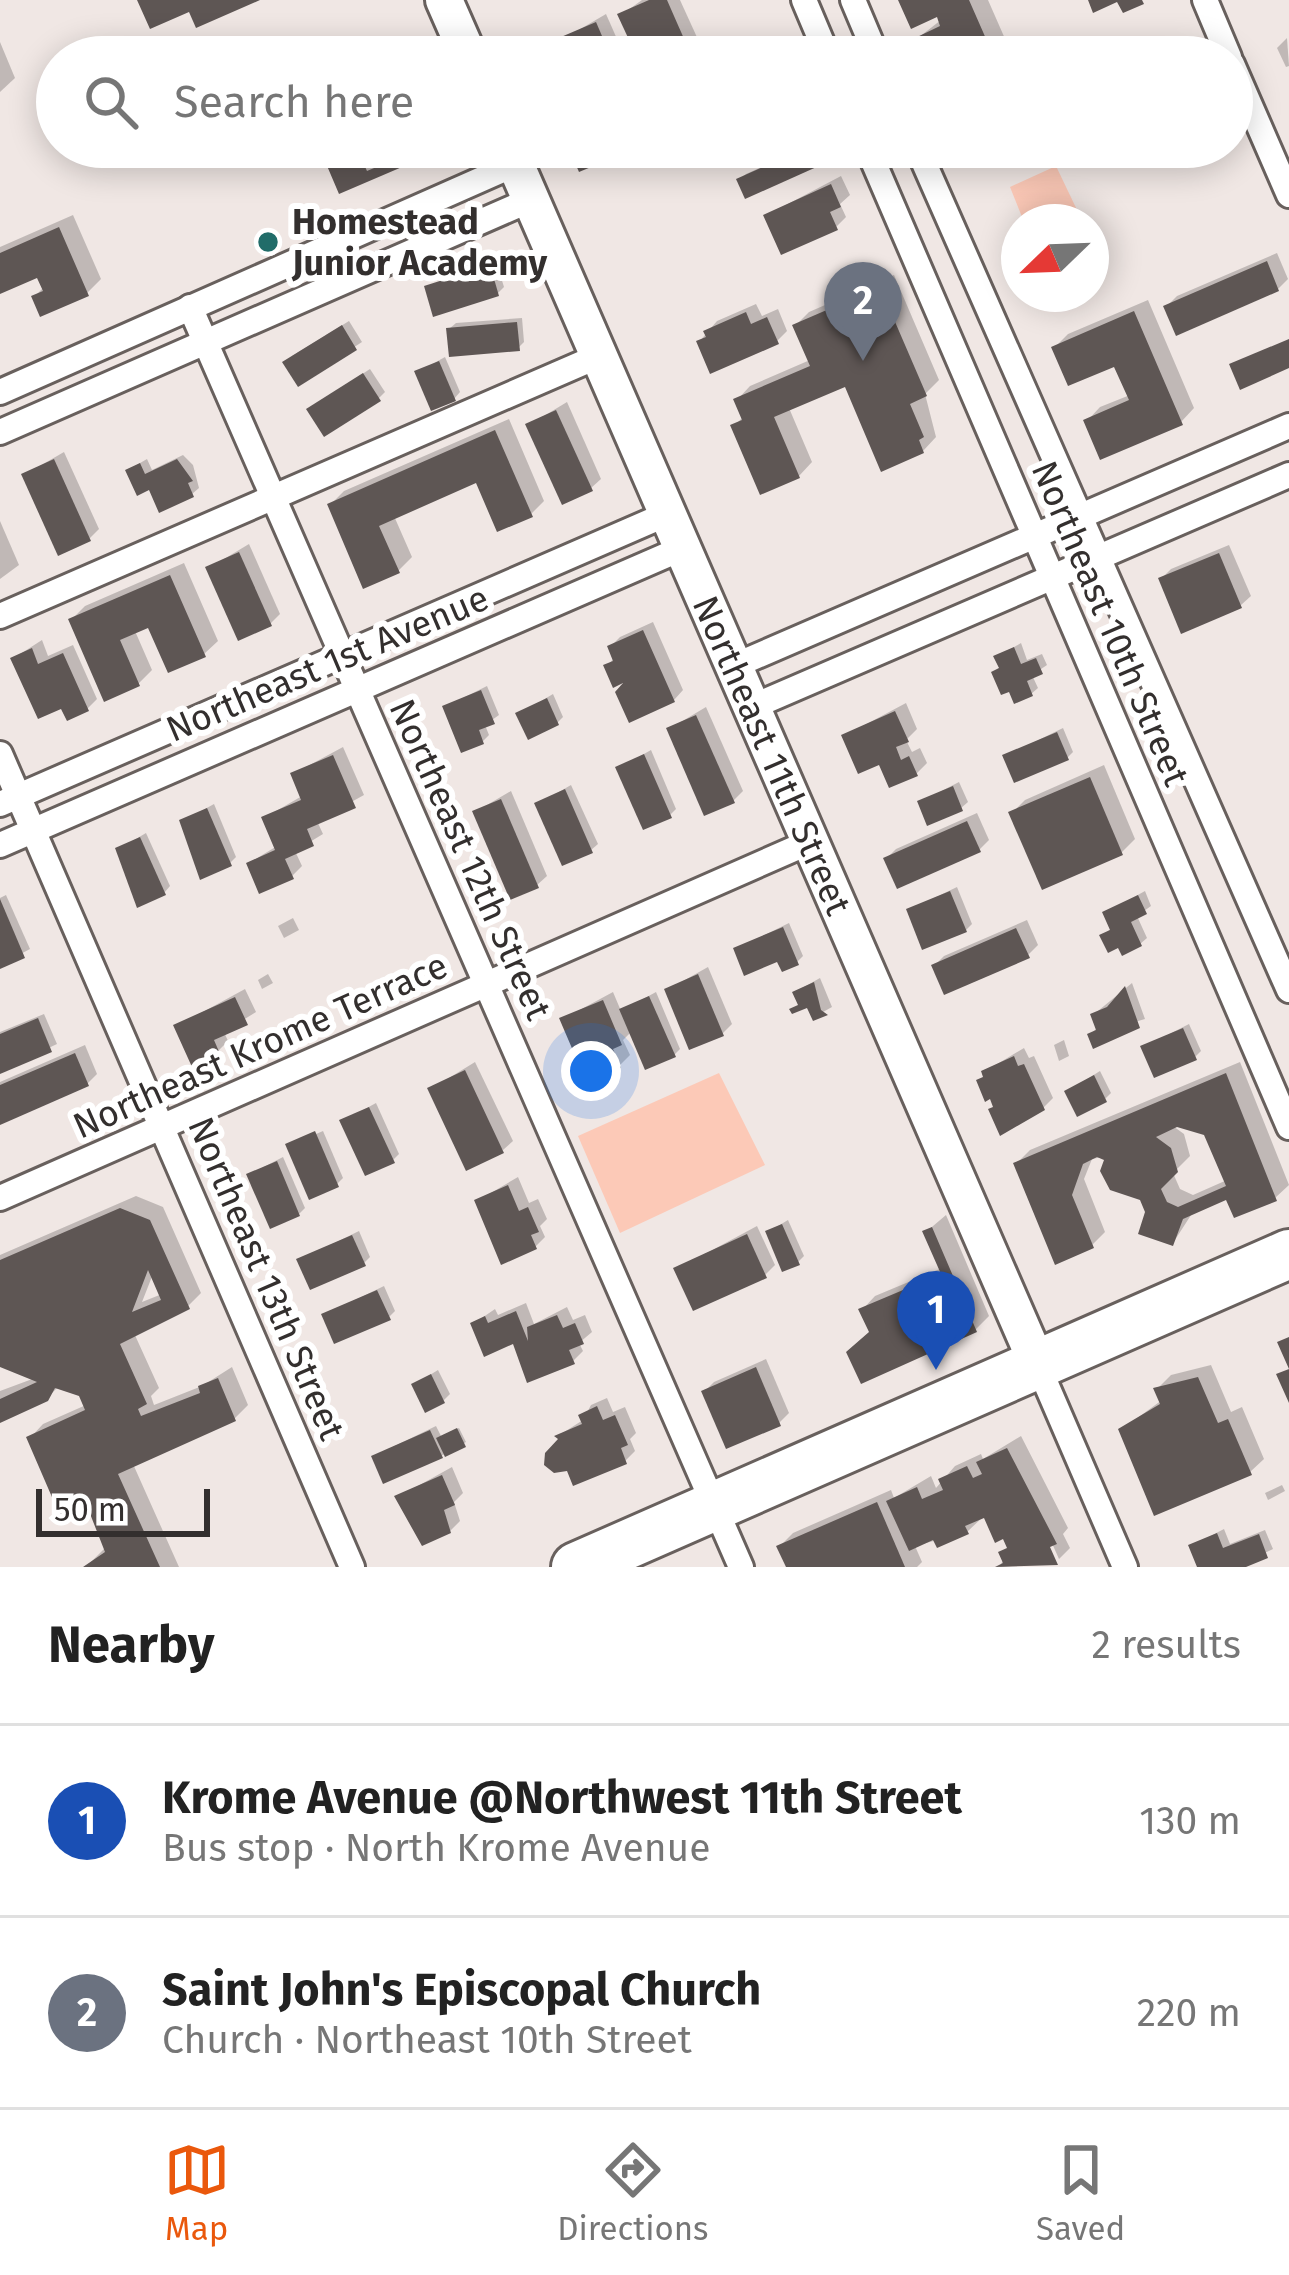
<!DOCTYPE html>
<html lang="en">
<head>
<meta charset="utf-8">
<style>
	body { margin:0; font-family:"Fira Sans",sans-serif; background:#f6f6f6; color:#222 }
	.compass { position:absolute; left:1001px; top:204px; width:108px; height:108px; border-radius:50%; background:#fff; box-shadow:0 6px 30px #0003; rotate:247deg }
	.scale { position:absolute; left:36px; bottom:30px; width:174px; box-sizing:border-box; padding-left:12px; border:6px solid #332f2e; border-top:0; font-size:33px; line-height:42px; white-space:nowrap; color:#332f2e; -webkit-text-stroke:9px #fff; paint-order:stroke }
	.you { position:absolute; left:591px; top:1071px; width:42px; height:42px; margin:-30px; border:9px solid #fff; border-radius:50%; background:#1a73e8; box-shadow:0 0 0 18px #1a73e833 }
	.badge { display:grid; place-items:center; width:78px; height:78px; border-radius:50%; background:#ea580c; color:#fff; font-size:39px; font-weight:700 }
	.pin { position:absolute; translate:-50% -99px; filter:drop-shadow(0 3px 6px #0008) }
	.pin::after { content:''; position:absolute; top:63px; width:42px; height:36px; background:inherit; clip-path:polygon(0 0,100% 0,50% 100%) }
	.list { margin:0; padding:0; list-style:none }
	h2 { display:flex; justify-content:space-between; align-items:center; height:156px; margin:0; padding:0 48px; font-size:51px }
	h2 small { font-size:39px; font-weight:400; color:#767676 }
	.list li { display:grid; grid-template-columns:78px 1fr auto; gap:36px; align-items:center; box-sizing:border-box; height:192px; padding:0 48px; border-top:3px solid #e0e0e0 }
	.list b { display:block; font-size:45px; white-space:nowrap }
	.list p { margin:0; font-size:39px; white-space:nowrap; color:#767676 }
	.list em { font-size:39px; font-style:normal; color:#767676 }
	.icon { flex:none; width:66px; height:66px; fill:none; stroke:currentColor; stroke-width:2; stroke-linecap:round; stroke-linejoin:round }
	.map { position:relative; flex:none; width:1289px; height:1567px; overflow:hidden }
	.search { position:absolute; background:#fff; box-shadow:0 6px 30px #0003; left:36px; right:36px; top:36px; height:132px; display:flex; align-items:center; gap:30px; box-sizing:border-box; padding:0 42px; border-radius:66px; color:#767676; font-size:45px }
	.sheet { height:540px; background:#fff }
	nav { display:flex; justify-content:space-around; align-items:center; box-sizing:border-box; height:168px; border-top:3px solid #e0e0e0; background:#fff; font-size:33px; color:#767676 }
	nav a { display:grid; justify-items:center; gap:6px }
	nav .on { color:#ea580c }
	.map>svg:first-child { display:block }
	.green { fill:#fcc9b7 }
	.shadow { fill:#0003; fill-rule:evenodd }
	.building { fill:#5e5654; fill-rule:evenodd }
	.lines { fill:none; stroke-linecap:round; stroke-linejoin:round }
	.street-casing { stroke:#68605d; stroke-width:30 }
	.secondary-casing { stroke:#68605d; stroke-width:42 }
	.highway-casing { stroke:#68605d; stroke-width:54 }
	.street { stroke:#fff; stroke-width:24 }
	.secondary { stroke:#fff; stroke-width:36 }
	.highway { stroke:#fff; stroke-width:48 }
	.poi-dot { fill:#216c69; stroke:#fff; stroke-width:4.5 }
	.labels { text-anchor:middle; stroke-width:12; stroke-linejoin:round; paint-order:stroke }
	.poi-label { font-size:36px; font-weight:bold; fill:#332f2e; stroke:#fff; text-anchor:start }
	.street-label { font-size:36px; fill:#332f2e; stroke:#fff }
</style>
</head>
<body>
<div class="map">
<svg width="1289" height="1567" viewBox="0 0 1289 1567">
	<rect width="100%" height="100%" fill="#f0e7e4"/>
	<!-- green -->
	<g class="green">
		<path d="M1056,166L1078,212L1075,218L1024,222L1010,187Z"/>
		<path d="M719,1073L765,1165L620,1233L578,1136Z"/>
	</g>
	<!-- shadow -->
	<g class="shadow">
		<path d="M642,0H680L706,57H640L621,15Z"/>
		<path d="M901,0H988L1013,57H926L918,38L941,20L938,14Z"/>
		<path d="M606,14L625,57H573L565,38Z"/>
		<path d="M1287,38L1289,66L1286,67L1277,48Z"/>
		<path d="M0,42L15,78L0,92Z"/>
		<path d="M322,147H375L380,160L401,151L399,147H434L341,190Z"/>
		<path d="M571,147H605L607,153L601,159Z"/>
		<path d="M612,147H636L616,156Z"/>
		<path d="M806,147H821L825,156L746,195L740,180L746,174Z"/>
		<path d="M841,176L850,195L840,204L846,217L836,227L767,215Z"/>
		<path d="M73,215L101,279L87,293L34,297L44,287L39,274L0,291V247Z"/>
		<path d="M1277,253L1288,279L1278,289L1167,306L1177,296Z"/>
		<path d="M496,261L504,287L498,293L427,287Z"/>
		<path d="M894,275L939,380L925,394L936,437L923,451L846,383L789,408L812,462L799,476L734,426L744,416L737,400L750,386L810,360L796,325L809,312Z"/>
		<path d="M1148,300L1194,408L1181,422L1087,421L1100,407L1130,395L1116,363L1055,347L1068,334Z"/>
		<path d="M756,304L762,316L778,309L787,331L777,341L699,342L717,321Z"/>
		<path d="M522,318L524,342L518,348L449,329L456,323Z"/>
		<path d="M349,321L362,342L299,383L292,356Z"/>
		<path d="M445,357L460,392L454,399L418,372Z"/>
		<path d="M370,369L385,392L379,398L316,404Z"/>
		<path d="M567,402L601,479L591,488L529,425Z"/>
		<path d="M509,419L544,501L531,514L478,479L394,516L412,557L398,571L330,505L344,491Z"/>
		<path d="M64,452L99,529L89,539L24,475Z"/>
		<path d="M183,455L193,465L199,488L192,494L151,486L128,470L147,459L152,470Z"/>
		<path d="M0,521L19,565L0,579Z"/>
		<path d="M249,544L280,614L270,624L209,568Z"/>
		<path d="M1229,545L1251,596L1241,605L1161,579L1171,569Z"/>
		<path d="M184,563L218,641L204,654L150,624L135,631L152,670L138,684L72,619L85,606Z"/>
		<path d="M653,622L683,690L674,700L636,675L607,666L615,657L610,647L620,637Z"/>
		<path d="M42,640L48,656L73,645L97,699L87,709L63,705L14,658Z"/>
		<path d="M1021,643L1027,660L1042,654L1047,665L1032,675L1038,688L1031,694L1011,688L995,672L1001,666L997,657Z"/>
		<path d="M487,686L499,715L485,725L489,735L483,741L445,707Z"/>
		<path d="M553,694L563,717L557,723L519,714Z"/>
		<path d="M906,703L917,729L906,740L912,752L920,748L927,763L917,773L880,761L844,736Z"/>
		<path d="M706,707L743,791L733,801L669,729Z"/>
		<path d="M1063,728L1073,752L1067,758L1006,756Z"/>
		<path d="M343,747L364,795L317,821L323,834L295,851L302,866L292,876L249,863L277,846L264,818L302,796L293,774Z"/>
		<path d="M651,750L676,809L670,815L619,768Z"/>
		<path d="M1104,765L1135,839L1122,852L1012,813L1025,800Z"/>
		<path d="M959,782L968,802L961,808L920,802Z"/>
		<path d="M571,785L598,844L591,850L538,804Z"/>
		<path d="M511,791L547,876L537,885L475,812Z"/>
		<path d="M214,804L236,857L230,863L183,821Z"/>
		<path d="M977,813L989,840L979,850L886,859L896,849Z"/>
		<path d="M146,833L170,886L164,893L119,849Z"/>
		<path d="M957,887L972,924L966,930L909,910Z"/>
		<path d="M1145,891L1151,906L1137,916L1147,938L1140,944L1103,935L1112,928L1105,913Z"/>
		<path d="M6,895L30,949L0,965V898Z"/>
		<path d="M293,918L299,930L284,938L278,926Z"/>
		<path d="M1027,920L1038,945L1028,955L934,966L944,956Z"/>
		<path d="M789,923L803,956L797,962L736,949Z"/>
		<path d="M708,967L732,1024L722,1034L667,990Z"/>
		<path d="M268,974L273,983L262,989L258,980Z"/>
		<path d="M820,978L832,1007L814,1017L795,992Z"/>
		<path d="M1132,983L1145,1019L1090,1035L1098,1027L1093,1015Z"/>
		<path d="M245,989L256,1012L224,1032L228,1041L218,1051L177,1026Z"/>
		<path d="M613,992L621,1011L656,992L680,1049L674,1055L632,1031L623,1040L630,1055L620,1065L588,1052L563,1019Z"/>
		<path d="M44,1014L57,1044L0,1071V1032Z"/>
		<path d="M1189,1024L1201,1051L1195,1057L1144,1047Z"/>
		<path d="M1064,1040L1069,1056L1059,1061L1054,1045Z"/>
		<path d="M85,1045L97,1074L87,1084L0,1116V1082Z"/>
		<path d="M1024,1048L1029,1058L1034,1056L1053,1098L1043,1108L996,1105L984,1072Z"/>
		<path d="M475,1062L513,1141L503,1150L431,1089Z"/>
		<path d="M1240,1062L1289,1185L1275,1198L1228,1197L1193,1212L1173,1243L1108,1156L1092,1159L1084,1179L1105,1232L1092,1245L1017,1163L1030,1150ZM1166,1121L1207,1133L1227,1180L1193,1195L1180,1189L1173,1173L1190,1156L1184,1134Z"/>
		<path d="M1100,1071L1111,1093L1105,1099L1068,1091Z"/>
		<path d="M376,1103L399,1154L393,1160L343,1121Z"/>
		<path d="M323,1131L343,1178L337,1184L291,1145Z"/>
		<path d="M283,1157L305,1208L299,1214L250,1174Z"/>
		<path d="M518,1177L529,1203L538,1199L547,1219L540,1226L545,1237L535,1247L477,1201Z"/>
		<path d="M136,1196L163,1207L201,1293L188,1306L134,1333L159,1388L151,1396L154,1405L202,1386L232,1367L248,1405L234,1419L133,1464L179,1567H86L106,1547L88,1502L30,1438L43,1424L86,1405L81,1394L59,1386L46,1399L0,1420V1391L35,1378L0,1364V1255ZM153,1274L162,1294L142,1302Z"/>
		<path d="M946,1215L989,1316L976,1329L872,1332L862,1310L875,1296L942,1268L926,1232Z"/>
		<path d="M788,1220L804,1256L798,1262L768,1232Z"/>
		<path d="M757,1226L775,1265L765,1275L677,1269Z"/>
		<path d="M359,1231L370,1257L364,1263L300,1260Z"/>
		<path d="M384,1286L395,1311L389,1317L324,1315Z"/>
		<path d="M526,1303L534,1324L567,1307L573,1320L585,1315L592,1332L579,1343L583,1351L573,1361L473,1324L495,1309L498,1315Z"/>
		<path d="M766,1359L789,1413L779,1423L704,1392L714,1382Z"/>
		<path d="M1211,1365L1231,1412L1242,1407L1264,1459L1250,1472L1121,1430L1162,1400L1157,1389L1171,1375Z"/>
		<path d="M438,1370L450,1394L444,1400L415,1384Z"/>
		<path d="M607,1398L613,1412L625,1407L636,1433L630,1439L635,1451L625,1461L558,1436L583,1420L591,1405Z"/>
		<path d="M436,1426L441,1436L459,1428L466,1442L441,1456H374Z"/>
		<path d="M1021,1436L1068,1528L1063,1534L1070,1548L1059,1559L1047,1532L1041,1535L1056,1562L1000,1567L1009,1545L986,1514L967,1532L915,1546L922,1562L917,1567H789L780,1546L793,1533L891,1490L894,1498L931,1476L936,1488L955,1466L981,1454L983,1459Z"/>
		<path d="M452,1467L463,1493L454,1502L460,1521L450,1531L398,1497Z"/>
		<path d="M1282,1485L1285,1491L1268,1500L1265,1493Z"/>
		<path d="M1224,1529L1230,1544L1265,1530L1273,1549L1235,1567H1198L1191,1546Z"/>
	</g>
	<!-- building -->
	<g class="building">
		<path d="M137,0H260L196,28L189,12L150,29Z"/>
		<path d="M649,0H667L692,57H637L617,14Z"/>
		<path d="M898,0H969L994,57H923L915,38L940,26L937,17L911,29Z"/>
		<path d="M1088,0H1142L1144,4L1123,13L1117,2L1093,13Z"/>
		<path d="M596,22L611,57H570L561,37Z"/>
		<path d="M243,147H299L251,167Z"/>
		<path d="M319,147H356L367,171L400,157L396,147H426L430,155L339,194Z"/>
		<path d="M568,147H596L603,162L579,172Z"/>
		<path d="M808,147L821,165L745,199L736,179Z"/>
		<path d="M831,184L841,207L830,212L838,230L781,255L763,215Z"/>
		<path d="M59,227L89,296L40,317L31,296L43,291L37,278L0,294V253Z"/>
		<path d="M1267,261L1279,291L1176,336L1163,306Z"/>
		<path d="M490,265L499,296L433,317L424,286Z"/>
		<path d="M880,287L927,396L910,404L924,437L919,440L924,453L881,472L845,387L774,417L800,478L760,495L730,425L742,420L733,399L810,366L792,325Z"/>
		<path d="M1134,311L1183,425L1100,460L1083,420L1129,400L1114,367L1068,386L1051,347Z"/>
		<path d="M746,312L751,324L767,317L779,344L710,374L696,341L706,337L703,331Z"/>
		<path d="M517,322L520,351L449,357L446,328Z"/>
		<path d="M342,325L357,350L298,387L282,362Z"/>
		<path d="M1289,339V368L1240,390L1229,364Z"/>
		<path d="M439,361L456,401L431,411L414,371Z"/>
		<path d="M363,373L381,401L324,437L306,409Z"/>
		<path d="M556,410L593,491L562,505L525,424Z"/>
		<path d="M495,430L533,517L497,532L476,483L379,526L400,573L363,589L327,504Z"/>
		<path d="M54,459L91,541L58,556L21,474Z"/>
		<path d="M177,459L193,481L188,483L194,497L159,513L149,490L137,496L125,470L140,463L145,474Z"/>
		<path d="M239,552L272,626L238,641L205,567Z"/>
		<path d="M1219,553L1242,608L1181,634L1158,578Z"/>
		<path d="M170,575L206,657L168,673L148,628L120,640L140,686L104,702L68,619Z"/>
		<path d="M643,630L675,702L629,723L615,692L623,683L613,688L603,665L613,661L607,646Z"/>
		<path d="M1014,647L1021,664L1036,658L1043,674L1027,681L1033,696L1014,704L1009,692L1001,695L991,672L999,668L993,656Z"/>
		<path d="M32,648L38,664L63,653L89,711L67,721L61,709L38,719L10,658Z"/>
		<path d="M481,690L495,724L479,730L484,744L461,753L442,706Z"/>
		<path d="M547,698L559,725L528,740L515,713Z"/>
		<path d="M895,711L909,742L896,747L901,760L909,756L918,776L889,788L879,765L858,774L841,735Z"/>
		<path d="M696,715L735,803L704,816L666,728Z"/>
		<path d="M1057,732L1069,760L1014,783L1002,755Z"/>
		<path d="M644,754L672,818L643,830L615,767Z"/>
		<path d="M333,755L356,808L307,829L314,846L285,859L294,879L259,894L246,863L275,850L261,817L301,800L290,773Z"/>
		<path d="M1090,777L1123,855L1042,890L1008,812Z"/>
		<path d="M953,786L963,811L927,826L917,801Z"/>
		<path d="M565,789L593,853L562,866L534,803Z"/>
		<path d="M501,799L539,888L510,900L472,811Z"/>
		<path d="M207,808L232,866L200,880L179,820Z"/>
		<path d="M967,821L981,852L897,889L883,858Z"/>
		<path d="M140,837L166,895L137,908L115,848Z"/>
		<path d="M950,891L967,932L922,950L906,909Z"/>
		<path d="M1138,895L1147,914L1131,922L1142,946L1122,956L1118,948L1108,953L1099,935L1110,930L1102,912Z"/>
		<path d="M0,899L25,958L0,969Z"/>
		<path d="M783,927L799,965L782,972L777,962L744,976L733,948Z"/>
		<path d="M1016,928L1030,958L944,995L931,965Z"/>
		<path d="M698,974L724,1036L689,1050L664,989Z"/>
		<path d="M814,982L821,1010L828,1015L813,1021L807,1008L792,1014L789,1009L798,1005L792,992Z"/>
		<path d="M1125,986L1140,1028L1093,1049L1087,1034L1096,1030L1090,1014L1107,1007Z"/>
		<path d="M649,996L676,1057L645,1070L619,1009Z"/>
		<path d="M235,997L248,1025L214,1040L220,1054L192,1067L173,1025Z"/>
		<path d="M603,1000L622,1045L613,1049L621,1068L596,1078L586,1056L577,1060L559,1018Z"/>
		<path d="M38,1018L52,1052L0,1074V1034Z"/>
		<path d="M1183,1028L1197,1060L1154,1078L1140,1046Z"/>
		<path d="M75,1053L89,1086L0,1125V1085Z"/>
		<path d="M1014,1056L1018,1066L1024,1064L1045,1110L1000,1136L988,1109L993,1107L990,1099L985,1102L976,1080L983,1077L981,1071Z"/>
		<path d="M465,1070L504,1153L466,1171L427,1088Z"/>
		<path d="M1226,1073L1277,1201L1234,1218L1226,1200L1183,1219L1173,1246L1138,1234L1145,1212L1140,1200L1110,1190L1100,1171L1104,1160L1097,1157L1083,1164L1072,1195L1094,1248L1055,1265L1013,1163ZM1177,1127L1204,1135L1226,1186L1178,1207L1167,1202L1161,1189L1178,1172L1171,1148L1156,1137Z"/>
		<path d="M1094,1075L1107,1102L1077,1117L1064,1091Z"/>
		<path d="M369,1107L395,1163L365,1176L339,1120Z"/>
		<path d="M315,1131L339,1187L309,1200L285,1144Z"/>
		<path d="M277,1161L300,1216L270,1229L246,1174Z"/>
		<path d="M508,1185L519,1211L528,1207L539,1232L531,1235L537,1249L501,1265L474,1200Z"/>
		<path d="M120,1208L150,1220L190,1309L120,1344L147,1404L138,1409L141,1416L200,1393L198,1386L218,1378L236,1421L118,1474L160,1567H83L105,1552L87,1506L61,1518L26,1437L85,1410L79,1396L55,1388L48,1401L0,1423V1399L37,1382L0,1367V1260ZM148,1270L161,1300L132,1312Z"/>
		<path d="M782,1224L800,1265L782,1272L765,1231Z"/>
		<path d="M932,1227L977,1332L861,1384L846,1352L869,1332L858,1309L941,1274L922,1231Z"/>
		<path d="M747,1234L767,1278L693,1311L673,1268Z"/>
		<path d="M352,1235L366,1266L310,1290L296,1259Z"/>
		<path d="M377,1290L391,1320L334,1344L321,1314Z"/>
		<path d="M516,1311L528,1341L527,1327L557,1315L563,1328L575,1323L584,1344L569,1350L575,1364L527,1383L513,1344L484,1357L470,1323L485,1316L488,1323Z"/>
		<path d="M1289,1337V1403L1276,1374L1289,1369L1277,1342Z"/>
		<path d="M756,1367L781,1426L726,1449L701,1391Z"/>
		<path d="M431,1374L445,1403L425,1413L411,1384Z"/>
		<path d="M1198,1377L1218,1423L1228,1419L1252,1475L1154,1516L1118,1429L1160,1404L1153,1388Z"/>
		<path d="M597,1406L603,1420L615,1415L628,1445L621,1448L627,1464L573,1486L567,1471L554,1473L544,1465L545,1453L558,1439L554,1436L582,1424L578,1415Z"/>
		<path d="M457,1428L466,1447L445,1457L436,1438Z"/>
		<path d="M430,1430L443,1458L383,1484L371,1456Z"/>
		<path d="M1007,1448L1057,1544L1050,1547L1058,1565L995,1567L1003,1563L998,1552L1007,1548L1003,1539L995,1543L984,1518L965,1526L969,1534L937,1548L933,1540L909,1551L886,1501L917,1487L922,1499L943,1490L938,1479L967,1466L973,1478L982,1474L976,1462Z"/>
		<path d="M442,1475L455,1505L444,1510L451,1533L422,1546L394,1496Z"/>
		<path d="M877,1502L905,1567H786L776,1546Z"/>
		<path d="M1217,1533L1223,1548L1259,1534L1268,1558L1246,1567H1197L1188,1545Z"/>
	</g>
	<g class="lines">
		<!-- street casing -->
		<g class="street-casing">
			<g id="street">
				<path d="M804,0L828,57"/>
				<path d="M853,0L877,57"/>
				<path d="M1205,0L1229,57"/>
				<path d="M1232,64L1289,195"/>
				<path d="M867,147L1289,1127"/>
				<path d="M917,147L1289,990"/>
				<path d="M190,307L741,1567"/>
				<path d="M0,392L516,164"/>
				<path d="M0,432L530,200"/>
				<path d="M0,616L601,355"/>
				<path d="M734,666L1289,426"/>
				<path d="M752,707L1289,475"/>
				<path d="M0,754L352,1567"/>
				<path d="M0,804L667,514"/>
				<path d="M0,845L683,548"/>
				<path d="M0,1198L812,841"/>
				<path d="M1037,1363L1125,1567"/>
			</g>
		</g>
		<!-- secondary casing -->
		<g class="secondary-casing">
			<g id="secondary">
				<path d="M444,0L469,57"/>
				<path id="s1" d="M508,147L1037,1363"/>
			</g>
		</g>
		<!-- highway casing -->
		<g class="highway-casing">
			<path id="highway" d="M576,1567L1289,1254"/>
		</g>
		<!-- street -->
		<use href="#street" class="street"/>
		<!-- secondary -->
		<use href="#secondary" class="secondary"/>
		<!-- highway -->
		<use href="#highway" class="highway"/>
	</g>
	<!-- markers -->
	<circle class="poi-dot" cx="268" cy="242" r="12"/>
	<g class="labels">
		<!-- poi labels -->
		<g class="poi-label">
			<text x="292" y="234">Homestead<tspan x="292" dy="41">Junior Academy</tspan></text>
		</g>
		<!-- street labels -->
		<g class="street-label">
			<text transform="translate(1111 623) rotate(67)" y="13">Northeast 10th Street</text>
			<text transform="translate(327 663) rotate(-23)" y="13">Northeast 1st Avenue</text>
			<text dy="13" stroke="none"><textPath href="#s1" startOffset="663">Northeast 11th Street</textPath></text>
			<text transform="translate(471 859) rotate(66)" y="13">Northeast 12th Street</text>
			<text transform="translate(260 1045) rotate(-24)" y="13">Northeast Krome Terrace</text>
			<text transform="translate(267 1278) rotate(67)" y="13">Northeast 13th Street</text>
		</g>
	</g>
</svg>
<svg class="compass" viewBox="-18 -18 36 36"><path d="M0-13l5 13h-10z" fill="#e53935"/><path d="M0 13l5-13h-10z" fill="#767676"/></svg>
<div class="scale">50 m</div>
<div class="you"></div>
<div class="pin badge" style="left:936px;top:1370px;background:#1a4fb4">1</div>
<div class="pin badge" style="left:863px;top:361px;background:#6b7280">2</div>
<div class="search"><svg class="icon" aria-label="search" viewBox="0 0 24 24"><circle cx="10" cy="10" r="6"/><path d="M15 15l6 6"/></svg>Search here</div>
</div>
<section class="sheet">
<h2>Nearby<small>2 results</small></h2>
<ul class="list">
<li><span class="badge" style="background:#1a4fb4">1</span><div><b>Krome Avenue @Northwest 11th Street</b><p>Bus stop · North Krome Avenue</p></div><em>130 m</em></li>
<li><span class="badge" style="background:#6b7280">2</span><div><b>Saint John's Episcopal Church</b><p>Church · Northeast 10th Street</p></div><em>220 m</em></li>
</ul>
</section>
<nav>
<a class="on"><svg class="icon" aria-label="map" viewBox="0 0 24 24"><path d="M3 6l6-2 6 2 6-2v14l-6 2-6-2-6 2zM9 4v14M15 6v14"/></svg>Map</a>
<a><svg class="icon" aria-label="directions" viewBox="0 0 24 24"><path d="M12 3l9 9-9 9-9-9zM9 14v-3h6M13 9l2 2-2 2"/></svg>Directions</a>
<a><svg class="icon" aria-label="saved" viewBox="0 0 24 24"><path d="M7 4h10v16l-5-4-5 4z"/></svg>Saved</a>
</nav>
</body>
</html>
